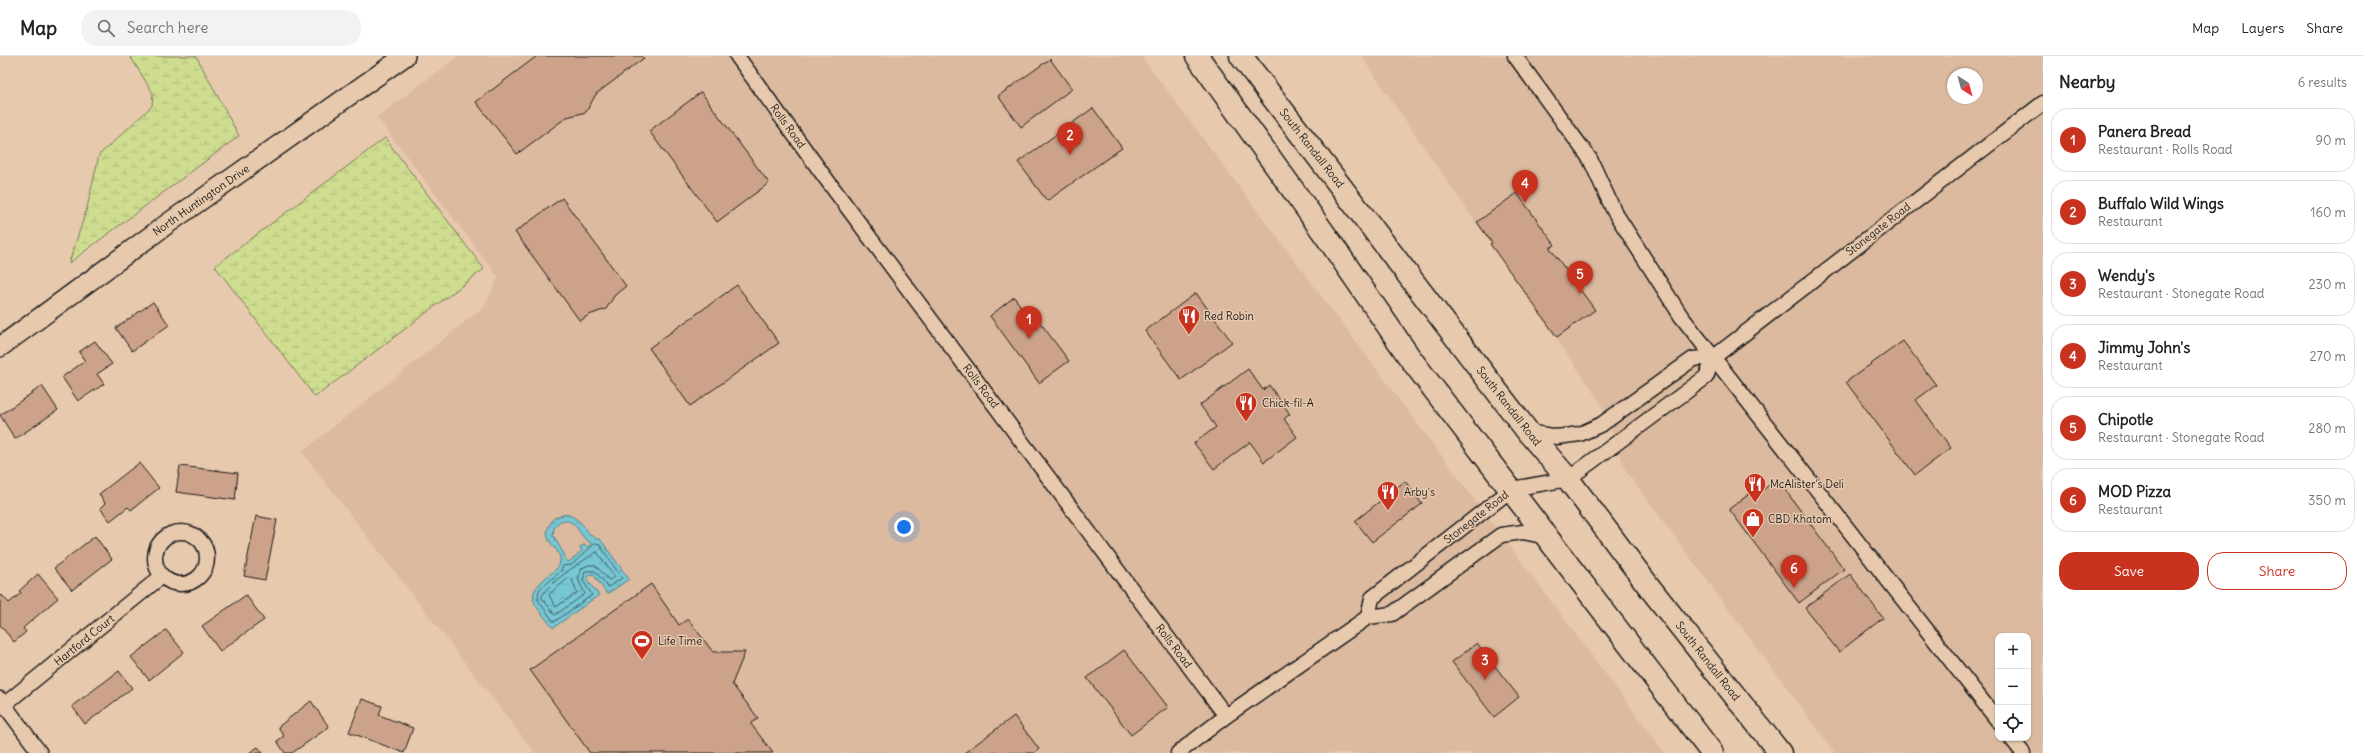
<!DOCTYPE html>
<html lang="en">
<head>
<meta charset="utf-8">
<style>
	body { margin:0; font-family:Delius,sans-serif; background:#f2f2f2; color:#222 }
	.controls { position:absolute; right:12px; bottom:12px; display:grid; overflow:hidden; border-radius:8px; box-shadow:0 1px 3px #0004 }
	.controls button { width:36px; height:36px; display:grid; place-items:center; padding:0; border:0; border-bottom:1px solid #e0e0e0; background:#fff; color:#222; font:20px sans-serif }
	.compass { position:absolute; left:1947px; top:12px; width:36px; height:36px; border-radius:50%; background:#fff; box-shadow:0 1px 3px #0004; rotate:144deg }
	.you { position:absolute; left:904px; top:471px; width:14px; height:14px; margin:-10px; border:3px solid #fff; border-radius:50%; background:#1a73e8; box-shadow:0 0 0 6px #1a73e833 }
	.badge { display:grid; place-items:center; width:26px; height:26px; border-radius:50%; background:#c8321e; color:#fff; font-size:13px; font-weight:700 }
	.pin { position:absolute; translate:-50% -33px; filter:drop-shadow(0 1px 2px #0008) }
	.pin::after { content:''; position:absolute; top:21px; width:14px; height:12px; background:inherit; clip-path:polygon(0 0,100% 0,50% 100%) }
	.list { margin:0; padding:0; list-style:none }
	h2 { display:flex; justify-content:space-between; align-items:center; height:52px; margin:0; padding:0 16px; font-size:17px }
	h2 small { font-size:13px; font-weight:400; color:#767676 }
	.list li { display:grid; grid-template-columns:26px 1fr auto; gap:12px; align-items:center; box-sizing:border-box; height:64px; margin:0 8px 8px; padding:0 8px; border:1px solid #e0e0e0; border-radius:16px }
	.list b { display:block; font-size:15px; white-space:nowrap }
	.list p { margin:0; font-size:13px; white-space:nowrap; color:#767676 }
	.list em { font-size:13px; font-style:normal; color:#767676 }
	.actions { display:flex; gap:8px; padding:12px 16px }
	.actions a { flex:1; padding:9px 0; border:1px solid #c8321e; border-radius:16px; text-align:center; font-size:14px; color:#c8321e }
	.actions .main { background:#c8321e; color:#fff }
	.icon { flex:none; width:22px; height:22px; fill:none; stroke:currentColor; stroke-width:2; stroke-linecap:round; stroke-linejoin:round }
	.map { position:relative; flex:none; width:2043px; height:697px; overflow:hidden }
	header { display:flex; align-items:center; gap:24px; box-sizing:border-box; height:56px; padding:0 20px; background:#fff; border-bottom:1px solid #e0e0e0 }
	header strong { font-size:19px }
	nav { display:flex; gap:22px; margin-inline-start:auto; font-size:14px }
	.search { width:280px; height:36px; background:#f2f2f2; display:flex; align-items:center; gap:10px; box-sizing:border-box; padding:0 14px; border-radius:16px; color:#767676; font-size:15px }
	main { display:flex }
	aside { flex:1; background:#fff }
	.map>svg:first-child { display:block }
	.built { fill:#dbba9f; fill-rule:evenodd }
	.wetland { fill:url(#wetland-marsh); stroke:#767c56 }
	.water { fill:url(#water-ripples); stroke:#53828a; fill-rule:evenodd }
	.lines { fill:none; stroke-linecap:round; stroke-linejoin:round }
	.shore { stroke:#406065; stroke-width:1 }
	.building { fill:#cca28a; stroke:#1c1c1c }
	.street-casing { stroke:#1c1c1c; stroke-width:17 }
	.secondary-casing { stroke:#1c1c1c; stroke-width:22 }
	.primary-casing { stroke:#1c1c1c; stroke-width:25 }
	.street { stroke:#e7c9ad; stroke-width:14 }
	.secondary { stroke:#e7c9ad; stroke-width:19 }
	.primary { stroke:#e7c9ad; stroke-width:22 }
	.labels { text-anchor:middle; stroke-width:3; stroke-linejoin:round; paint-order:stroke }
	.street-label { font-size:11px; fill:#1c1c1c; stroke:#e7c9ad }
	.poi-label { font-size:11px; fill:#1c1c1c; stroke:#e7c9ad; text-anchor:start }
</style>
</head>
<body>
<header>
<strong>Map</strong>
<div class="search"><svg class="icon" aria-label="search" viewBox="0 0 24 24"><circle cx="10" cy="10" r="6"/><path d="M15 15l6 6"/></svg>Search here</div>
<nav><a>Map</a><a>Layers</a><a>Share</a></nav>
</header>
<main>
<div class="map">
<svg width="2043" height="697" viewBox="0 0 2043 697">
	<defs>
		<pattern id="wetland-marsh" width="20" height="14" patternUnits="userSpaceOnUse"><rect width="20" height="14" fill="#cfdd90"/><path d="M1 5h8M5 5V1M11 12h8M15 12V8" fill="none" stroke="#b1bd7c"/></pattern>
		<pattern id="water-ripples" width="26" height="14" patternUnits="userSpaceOnUse"><rect width="26" height="14" fill="#77c6d3"/><path d="M2 4q2-2 4 0t4 0M15 11q2-2 4 0t4 0" fill="none" stroke="#66aab5"/></pattern>
	</defs>
	<rect width="100%" height="100%" fill="#e7c9ad"/>
	<filter id="ink" filterUnits="userSpaceOnUse"><feTurbulence type="fractalNoise" baseFrequency=".025" numOctaves="2"/><feDisplacementMap in="SourceGraphic" scale="8" xChannelSelector="R" yChannelSelector="G"/><feConvolveMatrix kernelMatrix="1 2 1 2 8 2 1 2 1" color-interpolation-filters="sRGB"/></filter>
	<g filter="url(#ink)">
		<!-- built -->
		<g class="built">
			<path d="M459,0H1141L1665,697H535L302,396L485,250L498,221L377,61Z"/>
			<path d="M1361,0H2043V697H1835L1626,415L1601,347ZM1953,18H1977V42H1953ZM1998,580H2028V682H1998Z"/>
		</g>
		<!-- wetland -->
		<g class="wetland">
			<path d="M130,0H196L239,80L69,207L87,152L99,99L152,50L153,37Z"/>
			<path d="M385,82L484,213L315,341L215,210Z"/>
		</g>
		<!-- water -->
		<path class="water" d="M566,458C584,464 583,474 596,483H600L629,523L607,538L593,518L588,519L587,524L599,539L553,572C535,548 521,541 550,518C554,515 559,512 560,506C562,489 535,486 554,462ZM560,465C575,463 576,472 584,482C586,484 589,485 591,488L588,491L584,489L580,491L582,495L569,506L566,505L564,498L553,479L554,472Z"/>
		<g class="lines">
			<!-- shore -->
			<g class="shore">
				<path d="M596,487L599,488L622,522L608,531L595,515H585L583,525L592,539L554,566L538,544L539,534L560,516L563,510L571,509Z"/>
				<path d="M597,496L615,521L609,524L595,509H589L582,512L578,523L585,538L555,559L542,542C541,531 587,502 597,496Z"/>
				<path d="M569,522L572,523L577,537L556,551L549,539Z"/>
			</g>
		</g>
		<!-- building -->
		<g class="building">
			<path d="M537,0H642L644,2L596,38L586,56L567,61L517,98L476,46Z"/>
			<path d="M1050,3L1072,33L1021,71L998,40Z"/>
			<path d="M701,36L769,127L717,166L649,75Z"/>
			<path d="M1093,52L1122,92L1047,145L1018,106Z"/>
			<path d="M1517,137L1555,189L1550,192L1595,254L1557,281L1490,188L1492,187L1477,166Z"/>
			<path d="M562,142L626,230L615,239L606,253L589,259L580,265L515,176Z"/>
			<path d="M737,229L779,287L690,350L649,292Z"/>
			<path d="M1196,237L1232,286L1181,324L1145,275Z"/>
			<path d="M1014,241L1028,260L1033,257L1069,305L1039,327L990,260Z"/>
			<path d="M153,246L169,269L132,295L116,272Z"/>
			<path d="M95,285L112,308L97,318L104,328L78,345L62,321L85,305L79,296Z"/>
			<path d="M1903,285L1936,329L1916,344L1951,392L1915,419L1846,326Z"/>
			<path d="M1248,313L1263,334L1269,329L1290,358L1284,363L1297,381L1264,406L1250,386L1214,413L1194,387L1216,371L1200,349Z"/>
			<path d="M42,330L58,354L15,383L0,359Z"/>
			<path d="M139,407L159,432L131,454L128,451L110,465L100,452L105,447L99,438Z"/>
			<path d="M180,410L238,417L235,444L176,436Z"/>
			<path d="M1777,423L1844,513L1799,547L1729,453L1752,436L1755,440Z"/>
			<path d="M1405,425L1422,448L1372,486L1355,465Z"/>
			<path d="M256,460L277,464L265,524L244,520Z"/>
			<path d="M95,480L112,503L72,534L54,512Z"/>
			<path d="M38,518L58,542L23,572L26,576L14,586L0,569V540L2,539L9,547L21,537L19,535Z"/>
			<path d="M1850,518L1883,562L1839,596L1805,552Z"/>
			<path d="M651,528L679,569L688,563L713,596H745L732,628L758,662L751,668L773,697H590L530,614Z"/>
			<path d="M246,539L264,564L220,595L202,570Z"/>
			<path d="M166,574L184,596L149,624L131,601Z"/>
			<path d="M1477,587L1519,641L1494,661L1452,606Z"/>
			<path d="M1124,594L1168,651L1131,679L1087,622Z"/>
			<path d="M119,615L132,632L85,668L72,650Z"/>
			<path d="M362,643L382,650L379,659L413,672L404,697L349,676Z"/>
			<path d="M311,645L329,671L292,697H285L277,685L284,680L278,671Z"/>
			<path d="M1014,660L1039,693L1034,697H964Z"/>
			<path d="M258,691L263,697H249Z"/>
		</g>
		<g class="lines">
			<!-- street casing -->
			<g class="street-casing">
				<g id="street">
					<path d="M737,0L824,120L1226,660"/>
					<path d="M1515,0L1590,103L1614,155L1681,260L1998,665"/>
					<path d="M1528,376L1557,381L1580,378L1602,368L1693,303L1714,301"/>
					<circle cx="181" cy="502" r="26"/>
					<path d="M1368,561L1372,542L1512,433L1568,423L1706,321L1714,301L2043,47"/>
					<path d="M0,643L40,697"/>
					<path d="M5,648L162,520"/>
					<path d="M2011,682L2023,697"/>
					<path d="M1178,697L1226,660L1368,561L1392,558L1501,479L1523,476L1547,481"/>
				</g>
			</g>
			<!-- secondary casing -->
			<g class="secondary-casing">
				<path id="secondary" d="M0,291L167,168L405,0"/>
			</g>
			<!-- primary casing -->
			<g class="primary-casing">
				<g id="primary">
					<path d="M1197,0L1331,187L1410,302L1712,697"/>
					<path d="M1241,0L1528,376L1568,423L1650,532L1780,697"/>
				</g>
			</g>
			<!-- street -->
			<use href="#street" class="street"/>
			<!-- secondary -->
			<use href="#secondary" class="secondary"/>
			<!-- primary -->
			<use href="#primary" class="primary"/>
		</g>
	</g>
	<!-- icons -->
	<defs>
		<g id="restaurant-pin" transform="scale(1.15)"><path d="M0 17L-7.5 6A9.5 9.5 0 1 1 7.5 6Z" fill="#c8321e" stroke="#e7c9ad"/><path d="M-5-6h1v4h1v-4h1v4h1v-4h1v5L-1.5 .5V6h-2V.5L-5-1ZM5-6V6H3V1.5H1.5Q1.5-4 5-6Z" fill="#fff"/></g>
		<g id="shop-pin" transform="scale(1.15)"><path d="M0 17L-7.5 6A9.5 9.5 0 1 1 7.5 6Z" fill="#c8321e" stroke="#e7c9ad"/><path d="M-5-2.5h2.3a2.7 3.5 0 0 1 5.4 0H5L5.5 6h-11ZM-1.5-2.5h3a1.5 2.3 0 0 0-3 0Z" fill="#fff"/></g>
		<g id="stadium-pin" transform="scale(1.15)"><path d="M0 17L-7.5 6A9.5 9.5 0 1 1 7.5 6Z" fill="#c8321e" stroke="#e7c9ad"/><path d="M0-5a6.5 5 0 1 0 0 10a6.5 5 0 1 0 0-10ZM-3.5-1.8h7v3.6h-7Z" fill="#fff"/></g>
	</defs>
	<g fill-rule="evenodd">
		<use href="#restaurant-pin" x="1189" y="260"/>
		<use href="#restaurant-pin" x="1246" y="347"/>
		<use href="#restaurant-pin" x="1755" y="428"/>
		<use href="#restaurant-pin" x="1388" y="436"/>
		<use href="#shop-pin" x="1753" y="463"/>
		<use href="#stadium-pin" x="642" y="585"/>
	</g>
	<g class="labels">
		<!-- street labels -->
		<g class="street-label">
			<text transform="translate(788 70) rotate(54)" y="4">Rolls Road</text>
			<text transform="translate(1312 92) rotate(52)" y="4">South Randall Road</text>
			<text transform="translate(201 144) rotate(-35)" y="4">North Huntington Drive</text>
			<text transform="translate(1878 173) rotate(-38)" y="4">Stonegate Road</text>
			<text transform="translate(981 330) rotate(53)" y="4">Rolls Road</text>
			<text transform="translate(1509 350) rotate(52)" y="4">South Randall Road</text>
			<text transform="translate(1476 461) rotate(-38)" y="4">Stonegate Road</text>
			<text transform="translate(84 584) rotate(-39)" y="4">Hartford Court</text>
			<text transform="translate(1174 590) rotate(53)" y="4">Rolls Road</text>
			<text transform="translate(1708 605) rotate(52)" y="4">South Randall Road</text>
		</g>
		<!-- poi labels -->
		<g class="poi-label">
			<text x="1204" y="264">Red Robin</text>
			<text x="1262" y="351">Chick-fil-A</text>
			<text x="1770" y="432">McAlister's Deli</text>
			<text x="1404" y="440">Arby's</text>
			<text x="1768" y="467">CBD Khatom</text>
			<text x="658" y="589">Life Time</text>
		</g>
	</g>
</svg>
<div class="controls">
<button>+</button>
<button>−</button>
<button><svg class="icon" aria-label="locate" viewBox="0 0 24 24"><circle cx="12" cy="12" r="6"/><path d="M12 2v4M12 18v4M2 12h4M18 12h4"/></svg></button>
</div>
<svg class="compass" viewBox="-18 -18 36 36"><path d="M0-13l5 13h-10z" fill="#e53935"/><path d="M0 13l5-13h-10z" fill="#767676"/></svg>
<div class="you"></div>
<div class="pin badge" style="left:1029px;top:283px">1</div>
<div class="pin badge" style="left:1070px;top:99px">2</div>
<div class="pin badge" style="left:1485px;top:624px">3</div>
<div class="pin badge" style="left:1525px;top:147px">4</div>
<div class="pin badge" style="left:1580px;top:238px">5</div>
<div class="pin badge" style="left:1794px;top:532px">6</div>
</div>
<aside>
<h2>Nearby<small>6 results</small></h2>
<ul class="list">
<li><span class="badge">1</span><div><b>Panera Bread</b><p>Restaurant · Rolls Road</p></div><em>90 m</em></li>
<li><span class="badge">2</span><div><b>Buffalo Wild Wings</b><p>Restaurant</p></div><em>160 m</em></li>
<li><span class="badge">3</span><div><b>Wendy's</b><p>Restaurant · Stonegate Road</p></div><em>230 m</em></li>
<li><span class="badge">4</span><div><b>Jimmy John's</b><p>Restaurant</p></div><em>270 m</em></li>
<li><span class="badge">5</span><div><b>Chipotle</b><p>Restaurant · Stonegate Road</p></div><em>280 m</em></li>
<li><span class="badge">6</span><div><b>MOD Pizza</b><p>Restaurant</p></div><em>350 m</em></li>
</ul>
<div class="actions"><a class="main">Save</a><a>Share</a></div>
</aside>
</main>
</body>
</html>
